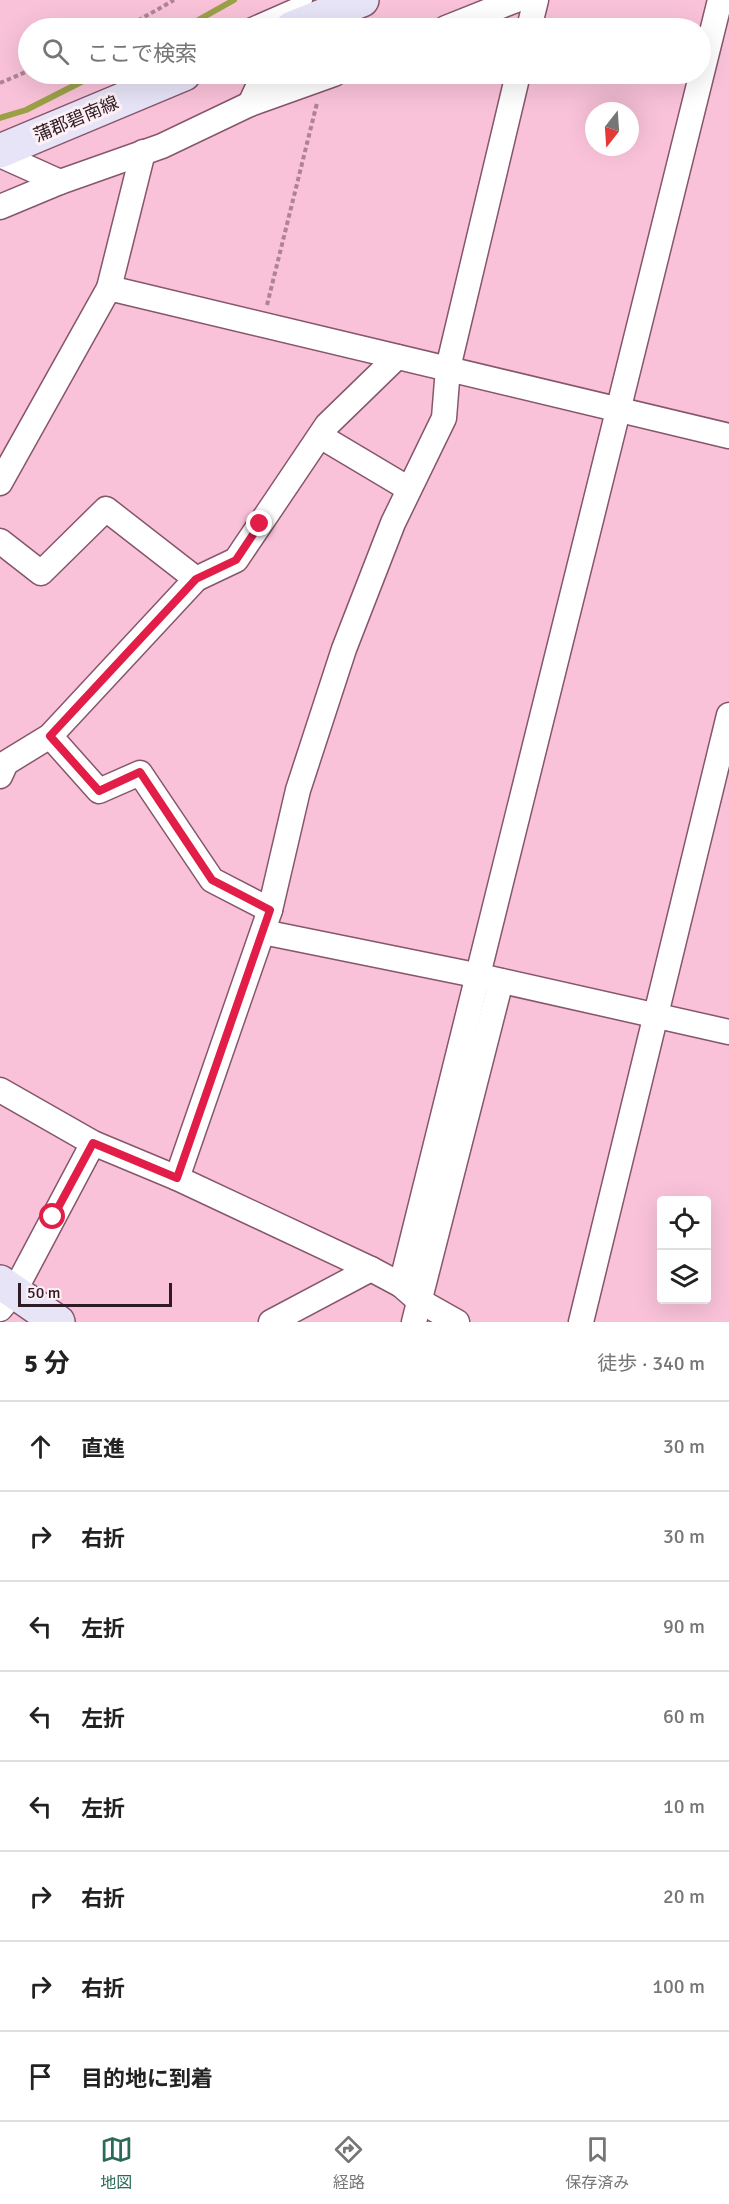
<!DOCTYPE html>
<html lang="ja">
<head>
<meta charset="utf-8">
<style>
	body { margin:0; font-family:Signika,"Noto Sans JP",sans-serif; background:#f2f2f2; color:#222 }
	.controls { position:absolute; right:18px; bottom:18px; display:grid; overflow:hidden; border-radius:6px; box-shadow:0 6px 24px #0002 }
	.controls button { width:54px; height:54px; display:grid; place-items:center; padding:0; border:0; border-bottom:2px solid #e0e0e0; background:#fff; color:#222; font:30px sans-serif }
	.compass { position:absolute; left:585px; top:102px; width:54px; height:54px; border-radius:50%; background:#fff; box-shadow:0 6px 24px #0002; rotate:197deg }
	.scale { position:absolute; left:18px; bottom:15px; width:154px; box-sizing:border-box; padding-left:6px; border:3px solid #2f1b23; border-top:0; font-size:16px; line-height:21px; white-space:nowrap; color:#2f1b23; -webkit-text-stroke:4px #fdf1f6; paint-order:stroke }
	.stop { position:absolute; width:18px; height:18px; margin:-14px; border:4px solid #e11d48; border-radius:50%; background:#fff }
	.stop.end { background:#e11d48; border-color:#fff; box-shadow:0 2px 6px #0008 }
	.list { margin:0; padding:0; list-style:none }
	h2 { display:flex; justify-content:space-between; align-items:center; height:78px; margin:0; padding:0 24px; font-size:26px }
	h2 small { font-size:20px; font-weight:400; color:#767676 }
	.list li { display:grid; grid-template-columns:39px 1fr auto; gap:18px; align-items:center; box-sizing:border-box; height:90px; padding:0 24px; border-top:2px solid #e0e0e0 }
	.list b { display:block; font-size:22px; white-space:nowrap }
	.list em { font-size:20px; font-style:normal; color:#767676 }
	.icon { flex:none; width:33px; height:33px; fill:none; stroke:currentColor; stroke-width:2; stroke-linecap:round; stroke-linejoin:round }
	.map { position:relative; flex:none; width:729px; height:1322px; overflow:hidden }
	.search { position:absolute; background:#fff; box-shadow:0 6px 24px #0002; left:18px; right:18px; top:18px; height:66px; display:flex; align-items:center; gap:15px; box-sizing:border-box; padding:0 21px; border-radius:33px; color:#767676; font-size:22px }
	.sheet { height:798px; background:#fff }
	nav { display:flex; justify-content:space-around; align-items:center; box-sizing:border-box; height:84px; border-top:2px solid #e0e0e0; background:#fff; font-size:16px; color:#767676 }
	nav a { display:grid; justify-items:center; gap:3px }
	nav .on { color:#2a6a58 }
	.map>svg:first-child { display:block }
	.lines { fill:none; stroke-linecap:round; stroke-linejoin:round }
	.stream { stroke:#9ba047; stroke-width:6 }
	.lane-casing { stroke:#86566b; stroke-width:15 }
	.street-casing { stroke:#86566b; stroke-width:27 }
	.secondary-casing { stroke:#86566b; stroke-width:36 }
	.path { stroke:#ae8495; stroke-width:4; stroke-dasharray:4.5 3; stroke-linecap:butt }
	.lane { stroke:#fff; stroke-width:12 }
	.street { stroke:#fff; stroke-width:24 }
	.secondary { stroke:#e7e4f7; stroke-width:33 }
	.route { stroke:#e11d48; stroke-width:8 }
	.labels { text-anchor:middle; stroke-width:6; stroke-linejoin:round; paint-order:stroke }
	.street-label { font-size:18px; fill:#2f1b23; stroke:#fdf1f6 }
</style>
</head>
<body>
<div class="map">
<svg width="729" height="1322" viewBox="0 0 729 1322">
	<rect width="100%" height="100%" fill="#f9c2d9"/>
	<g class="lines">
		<!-- stream -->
		<g class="stream">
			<path d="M184,28L234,0"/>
			<path d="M0,118L26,110L97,74"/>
		</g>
		<!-- lane casing -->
		<g class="lane-casing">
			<path id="lane" d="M242,28L306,0"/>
		</g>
		<!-- street casing -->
		<g class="street-casing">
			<g id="street">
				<path d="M446,28L516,0"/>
				<path d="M529,28L536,0"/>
				<path d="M250,104L264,74"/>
				<path d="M0,155L60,182"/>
				<path d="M0,207L60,182L162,146L250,104L334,74"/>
				<path d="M109,288L143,152"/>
				<path d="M320,436L409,489"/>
				<path d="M0,483L109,288L729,436"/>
				<path d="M0,541L41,573L106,509L196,579"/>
				<path d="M50,736L99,791L140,773L212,880L270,910L177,1178"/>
				<path d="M0,776L6,763L50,736L196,579L236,560L327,425L397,357"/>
				<path d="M270,910L298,790L344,649L393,523L444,418L448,368L518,74"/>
				<path d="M263,932L480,976L729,1032"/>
				<path d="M0,1090L93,1143L177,1178L371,1269L401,1285L418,1300L457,1322"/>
				<path d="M401,1285L720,0"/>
				<path d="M0,1309L14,1292L93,1143"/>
				<path d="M271,1322L371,1269"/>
				<path d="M414,1322L501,981"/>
				<path d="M581,1322L729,715"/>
			</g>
		</g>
		<!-- secondary casing -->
		<g class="secondary-casing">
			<g id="secondary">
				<path d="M292,28L362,0"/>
				<path d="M0,151L184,74"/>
				<path d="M0,1282L58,1322"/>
			</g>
		</g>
		<!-- path -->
		<g class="path">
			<path d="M125,28L174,0"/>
			<path d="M0,83L28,71"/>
			<path d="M267,305L317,103"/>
		</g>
		<!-- lane -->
		<use href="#lane" class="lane"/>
		<!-- street -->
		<use href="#street" class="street"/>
		<!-- secondary -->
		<use href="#secondary" class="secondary"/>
	</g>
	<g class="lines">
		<!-- route -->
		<path class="route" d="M53,1217L93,1143L177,1178L270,910L212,880L140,772L99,791L50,736L196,579L236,560L260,524"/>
	</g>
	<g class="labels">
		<!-- street labels -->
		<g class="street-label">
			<text transform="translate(76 119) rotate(-23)" y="6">蒲郡碧南線</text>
		</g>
	</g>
</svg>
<div class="controls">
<button><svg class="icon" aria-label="locate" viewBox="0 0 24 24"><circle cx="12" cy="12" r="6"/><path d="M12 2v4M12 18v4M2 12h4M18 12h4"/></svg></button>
<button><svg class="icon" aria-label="layers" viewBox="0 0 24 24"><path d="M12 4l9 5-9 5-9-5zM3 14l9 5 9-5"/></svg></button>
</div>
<svg class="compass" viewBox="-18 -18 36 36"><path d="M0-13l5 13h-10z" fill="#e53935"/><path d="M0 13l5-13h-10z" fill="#767676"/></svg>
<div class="scale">50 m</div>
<div class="stop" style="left:53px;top:1217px"></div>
<div class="stop end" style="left:260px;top:524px"></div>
<div class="search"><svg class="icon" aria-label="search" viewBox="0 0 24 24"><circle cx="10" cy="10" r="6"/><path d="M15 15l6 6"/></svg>ここで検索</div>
</div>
<section class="sheet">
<h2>5 分<small>徒歩 · 340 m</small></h2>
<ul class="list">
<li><svg class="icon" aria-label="ahead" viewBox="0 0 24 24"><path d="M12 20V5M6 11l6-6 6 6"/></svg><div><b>直進</b></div><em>30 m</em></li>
<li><svg class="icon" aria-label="right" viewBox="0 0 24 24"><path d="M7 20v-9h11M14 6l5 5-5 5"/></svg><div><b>右折</b></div><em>30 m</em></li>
<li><svg class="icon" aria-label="left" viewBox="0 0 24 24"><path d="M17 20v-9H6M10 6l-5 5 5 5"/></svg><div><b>左折</b></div><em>90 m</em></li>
<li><svg class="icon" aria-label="left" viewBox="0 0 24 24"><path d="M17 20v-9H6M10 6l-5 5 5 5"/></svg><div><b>左折</b></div><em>60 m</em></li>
<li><svg class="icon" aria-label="left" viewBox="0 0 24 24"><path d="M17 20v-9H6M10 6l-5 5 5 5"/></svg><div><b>左折</b></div><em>10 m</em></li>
<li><svg class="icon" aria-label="right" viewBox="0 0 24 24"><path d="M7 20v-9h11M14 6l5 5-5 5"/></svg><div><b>右折</b></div><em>20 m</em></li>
<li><svg class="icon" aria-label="right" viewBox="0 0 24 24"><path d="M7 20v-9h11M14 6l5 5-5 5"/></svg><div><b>右折</b></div><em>100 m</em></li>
<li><svg class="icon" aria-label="arrive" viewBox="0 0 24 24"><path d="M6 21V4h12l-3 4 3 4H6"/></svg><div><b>目的地に到着</b></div></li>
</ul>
</section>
<nav>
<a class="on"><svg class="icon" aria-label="map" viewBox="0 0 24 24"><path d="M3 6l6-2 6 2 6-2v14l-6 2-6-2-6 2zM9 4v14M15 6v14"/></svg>地図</a>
<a><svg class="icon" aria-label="directions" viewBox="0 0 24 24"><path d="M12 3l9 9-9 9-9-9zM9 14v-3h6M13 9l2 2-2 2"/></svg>経路</a>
<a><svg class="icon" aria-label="saved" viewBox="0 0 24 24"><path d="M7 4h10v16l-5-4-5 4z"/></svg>保存済み</a>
</nav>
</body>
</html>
